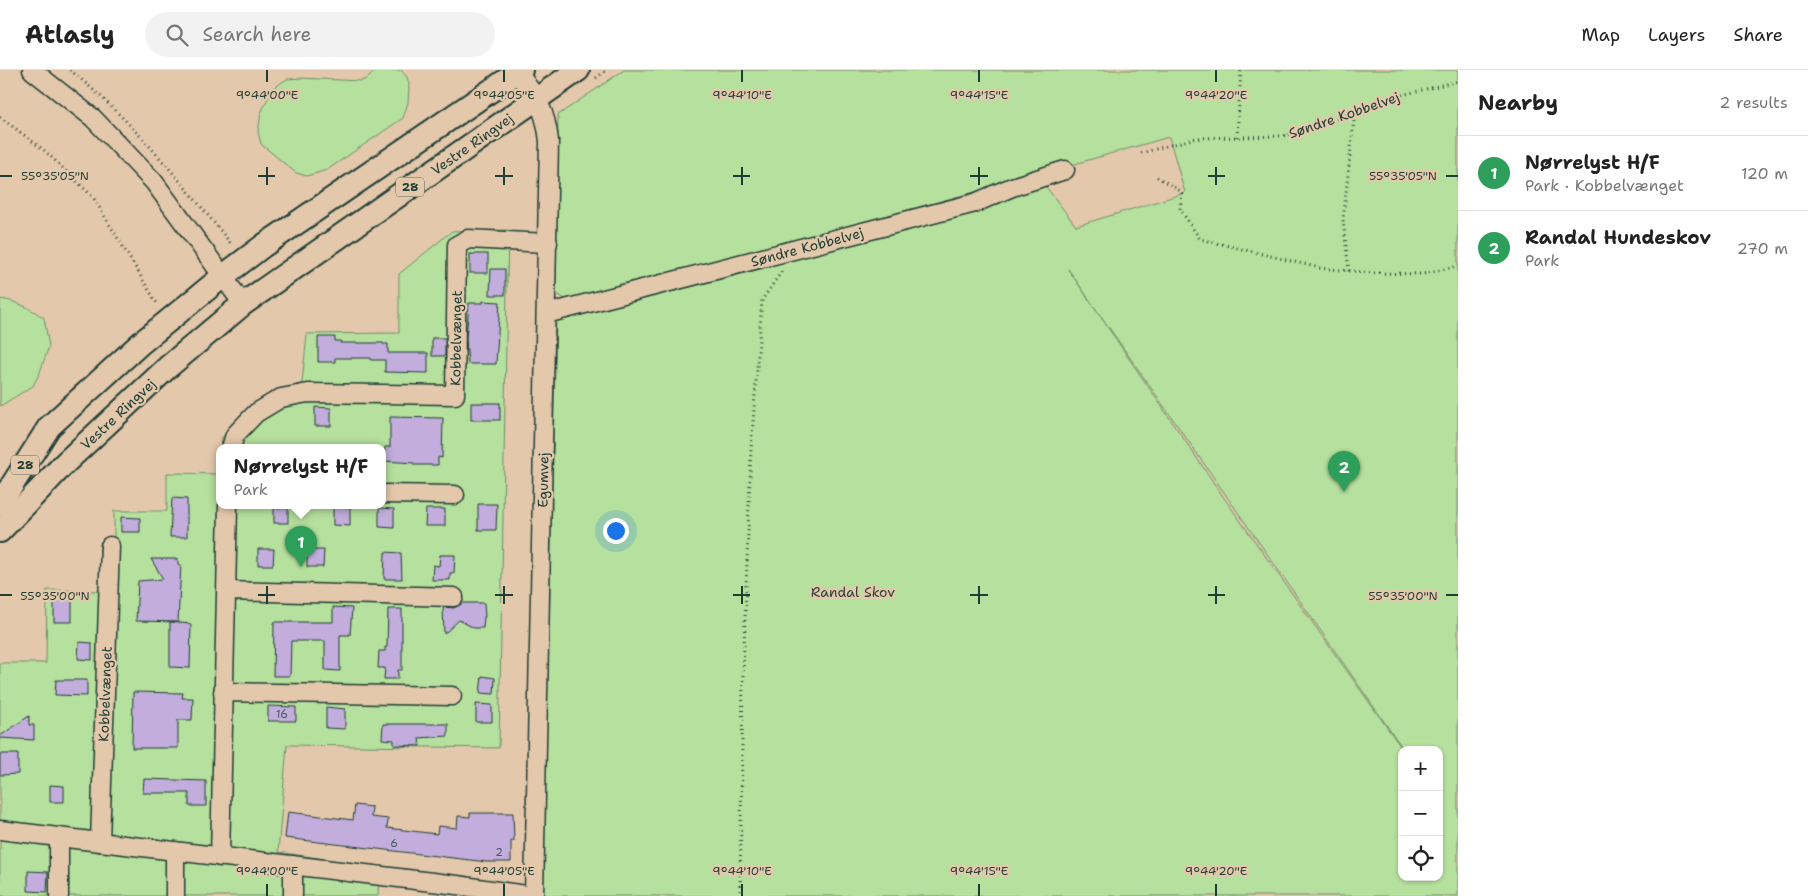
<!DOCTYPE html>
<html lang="en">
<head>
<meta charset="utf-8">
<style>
	body { margin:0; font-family:"Shantell Sans",sans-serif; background:#f2f2f2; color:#222 }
	.controls { position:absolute; right:15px; bottom:15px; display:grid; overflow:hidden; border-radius:10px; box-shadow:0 1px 4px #0004 }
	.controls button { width:45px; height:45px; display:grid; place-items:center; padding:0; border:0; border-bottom:1px solid #e0e0e0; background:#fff; color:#222; font:25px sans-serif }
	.you { position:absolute; left:615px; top:460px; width:18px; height:18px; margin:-12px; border:4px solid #fff; border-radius:50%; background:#1a73e8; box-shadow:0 0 0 8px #1a73e833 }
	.badge { display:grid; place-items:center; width:32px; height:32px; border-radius:50%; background:#c8321e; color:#fff; font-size:16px; font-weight:700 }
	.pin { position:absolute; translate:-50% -41px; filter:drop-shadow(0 1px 2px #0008) }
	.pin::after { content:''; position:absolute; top:26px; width:18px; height:15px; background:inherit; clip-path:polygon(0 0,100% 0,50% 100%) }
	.popup { position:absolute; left:216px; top:374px; width:170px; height:65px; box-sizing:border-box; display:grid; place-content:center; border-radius:10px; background:#fff; filter:drop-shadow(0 1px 4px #0005); font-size:16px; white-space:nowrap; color:#767676 }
	.popup b { font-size:19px; color:#222 }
	.popup::after { content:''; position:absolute; left:50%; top:100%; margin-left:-10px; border:10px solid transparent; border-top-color:#fff }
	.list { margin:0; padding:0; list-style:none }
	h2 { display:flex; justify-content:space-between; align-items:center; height:65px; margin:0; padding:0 20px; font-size:21px }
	h2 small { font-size:16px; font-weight:400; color:#767676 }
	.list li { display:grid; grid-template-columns:32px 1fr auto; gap:15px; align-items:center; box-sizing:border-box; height:75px; padding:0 20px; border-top:1px solid #e0e0e0 }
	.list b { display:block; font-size:19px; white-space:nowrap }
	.list p { margin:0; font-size:16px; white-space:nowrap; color:#767676 }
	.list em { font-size:16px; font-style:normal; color:#767676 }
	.icon { flex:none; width:28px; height:28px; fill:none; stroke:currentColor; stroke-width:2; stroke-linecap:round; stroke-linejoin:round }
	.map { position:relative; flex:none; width:1458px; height:826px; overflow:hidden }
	header { display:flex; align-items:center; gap:30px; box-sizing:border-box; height:70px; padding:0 25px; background:#fff; border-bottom:1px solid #e0e0e0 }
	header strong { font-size:24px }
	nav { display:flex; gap:28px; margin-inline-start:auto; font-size:18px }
	.search { width:350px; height:45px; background:#f2f2f2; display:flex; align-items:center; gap:12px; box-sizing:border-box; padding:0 18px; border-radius:28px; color:#767676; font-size:19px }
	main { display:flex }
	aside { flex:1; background:#fff }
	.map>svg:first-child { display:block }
	.green { fill:#b6e09d; stroke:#6a8e68; fill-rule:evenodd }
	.building { fill:#c2addc; stroke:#1f3d34 }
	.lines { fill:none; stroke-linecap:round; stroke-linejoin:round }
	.minor-casing { stroke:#1f3d34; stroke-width:21 }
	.major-casing { stroke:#1f3d34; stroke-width:26 }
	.path { stroke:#1f3d34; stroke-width:3; stroke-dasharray:1 4; stroke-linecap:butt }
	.minor { stroke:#e4c8ac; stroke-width:18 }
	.major { stroke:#e4c8ac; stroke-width:22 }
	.ticks { fill:none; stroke:#1f3d34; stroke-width:2 }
	.labels { text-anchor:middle; stroke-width:4.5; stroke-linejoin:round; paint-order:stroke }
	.number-label { font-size:11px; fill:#48595e }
	.shield { fill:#e4c8ac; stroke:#5a6758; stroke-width:1 }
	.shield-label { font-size:12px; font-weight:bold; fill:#1f3d34 }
	.street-label { font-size:14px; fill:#1f3d34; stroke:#e4c8ac }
	.park-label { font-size:14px; fill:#274539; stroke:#e4c8ac }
	.ticks-label { font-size:12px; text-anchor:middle; fill:#1f3d34; stroke:#e4c8ac; stroke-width:4.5; stroke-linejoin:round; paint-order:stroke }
</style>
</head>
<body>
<header>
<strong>Atlasly</strong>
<div class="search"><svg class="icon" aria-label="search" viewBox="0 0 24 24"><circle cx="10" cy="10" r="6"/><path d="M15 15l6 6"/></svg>Search here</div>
<nav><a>Map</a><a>Layers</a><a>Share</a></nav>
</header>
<main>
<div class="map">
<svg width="1458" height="826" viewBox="0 0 1458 826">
	<rect width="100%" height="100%" fill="#e4c8ac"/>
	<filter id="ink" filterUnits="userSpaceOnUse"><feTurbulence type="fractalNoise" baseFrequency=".02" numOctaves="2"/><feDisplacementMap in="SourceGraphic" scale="10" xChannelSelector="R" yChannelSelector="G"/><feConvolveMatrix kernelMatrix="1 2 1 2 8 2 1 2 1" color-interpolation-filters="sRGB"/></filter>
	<g filter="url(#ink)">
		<!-- green -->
		<g class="green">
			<path d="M376,0H401L407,7L409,14L408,33L403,48L327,100L307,106L296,103L261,74L258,62L261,43L272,19L287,9L300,8L360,11L367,9Z"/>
			<path d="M624,0H1458V826H543L556,250L823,182L960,144L1043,113L1076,156L1185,123L1169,67L1008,113L568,231L556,223L558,45ZM1068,199L1404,680H1439V807H1402L1403,680L1222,425Z"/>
			<path d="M508,160L499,678L287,675L278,782L379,797L378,826H0V593H46L47,520L99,521L100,475H114V441H167V403L219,404L220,396V436H382V378H221L222,367L269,325L302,313L307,264L399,263V204L452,161Z"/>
			<path d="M0,229C17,231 30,238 44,248L49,276L40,302L33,316L0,336Z"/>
		</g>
		<!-- building -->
		<g class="building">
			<rect x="470" y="184" width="18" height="19"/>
			<path d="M491,199H505V225H490Z"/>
			<path d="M483,231L500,232L496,294H468L466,268L469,233H483Z"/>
			<path d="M318,267H335V271H341L340,273H383V274H388V283H428V303L385,302V290H371V288H335V292H318Z"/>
			<rect x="432" y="268" width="13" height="18"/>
			<rect x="471" y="333" width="29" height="17"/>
			<path d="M315,337L331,338V356H315Z"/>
			<path d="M390,347L443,348L442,388L438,387V395H414V393L384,391L385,377H390Z"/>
			<path d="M172,428L187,429V467H170Z"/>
			<path d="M478,434H497L496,460H478Z"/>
			<path d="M333,437H350V456L333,455Z"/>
			<rect x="274" y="438" width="14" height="15"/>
			<path d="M379,438L394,439V458L379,457Z"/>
			<path d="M426,439H445V456H425Z"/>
			<path d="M121,447L140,448V462H121Z"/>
			<path d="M258,479H274L273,495H258Z"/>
			<path d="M307,480H324L323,497H307Z"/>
			<path d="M385,482L401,483L402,509H384Z"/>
			<path d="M440,485H455L454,503H450V510H432L433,495L439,496Z"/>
			<path d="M151,489H178V495H181L178,552L136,551L138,511L163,509Z"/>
			<rect x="54" y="528" width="18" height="24"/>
			<path d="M462,533H484L485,547H484L483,558H474L459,550L444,564L443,537L454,538Z"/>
			<path d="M333,537L352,538L350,565H340V601L325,600V571H291L290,606H273L274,552H333Z"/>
			<path d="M388,539H402V600H398V609H384L385,598H378L379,581H385V577H387Z"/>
			<path d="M170,552L191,554L190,598L170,597Z"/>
			<path d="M79,572L92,573V590L78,589Z"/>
			<path d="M482,606L495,608L494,624L480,623Z"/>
			<path d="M56,610H87V626L55,625Z"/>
			<path d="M133,622L183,623L182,628H193L192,650H178V678H132Z"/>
			<path d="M476,634L492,635V652H476Z"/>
			<path d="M268,636L296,637V651H268Z"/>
			<path d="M326,637L345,639V659L326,658Z"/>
			<path d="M29,646V655H34V670L0,668V666Z"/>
			<path d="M383,654H448V666L419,668L420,676L394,675V670L382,669Z"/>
			<path d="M0,684H18V704L0,705Z"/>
			<path d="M144,709L206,711V736H189V723H143Z"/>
			<path d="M50,715L64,716V732H50Z"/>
			<path d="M355,735L372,737L371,747L388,749L387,758L437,764L438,756L457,758L458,746L470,747V743H513L514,771H511V792H487L285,768L288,742L353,750Z"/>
			<path d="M28,801L48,802L47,822L28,821Z"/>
		</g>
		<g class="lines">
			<!-- minor casing -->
			<g class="minor-casing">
				<g id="minor">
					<path d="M32,0L93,48L154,112L243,234"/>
					<path d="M518,2C537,30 545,37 549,71L534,826"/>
					<path d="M546,244L975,133L1012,117L1065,100"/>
					<path d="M231,378L235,365L256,343L281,328L308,323L455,325L457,175L468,169L548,173"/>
					<path d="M382,424L455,425"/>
					<path d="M227,521L454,527"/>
					<path d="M223,622L452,626"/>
					<path d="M0,760L457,815L533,826"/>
					<path d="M100,772L110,476"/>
					<path d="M220,787L228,436"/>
					<path d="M59,826V767"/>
					<path d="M175,826V781"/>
					<path d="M293,826V795"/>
				</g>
			</g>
			<!-- major casing -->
			<g class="major-casing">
				<g id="major">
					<path d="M0,434L49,357L141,273L222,207L263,176L521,0"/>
					<path d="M0,461L65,393L168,297L243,234L578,0"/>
				</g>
			</g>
			<!-- path -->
			<g class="path">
				<path d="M70,0C132,50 182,113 232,175"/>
				<path d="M596,8L607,0"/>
				<path d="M0,47L44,80L93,127L158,235"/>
				<path d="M1237,67L1241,0"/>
				<path d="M1141,83L1196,68L1283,66L1321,55L1386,29L1458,11"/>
				<path d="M1157,107L1182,122L1180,139L1200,169L1320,198L1373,203L1423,204L1458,196"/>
				<path d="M1349,201L1343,150L1355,41"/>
				<path d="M740,826L743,604L751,379L762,230L782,201"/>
			</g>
			<!-- minor -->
			<use href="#minor" class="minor"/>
			<!-- major -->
			<use href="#major" class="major"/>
		</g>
	</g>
	<!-- ticks -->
	<path class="ticks" d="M267,0V12M504,0V12M742,0V12M979,0V12M1216,0V12M267,97V115M504,97V115M742,97V115M979,97V115M1216,97V115M0,106H12M258,106H275M495,106H513M733,106H750M970,106H988M1208,106H1225M1446,106H1458M267,516V534M504,516V534M742,516V534M979,516V534M1216,516V534M0,525H12M258,525H275M495,525H513M733,525H750M970,525H988M1208,525H1225M1446,525H1458M267,814V826M504,814V826M742,814V826M979,814V826M1216,814V826"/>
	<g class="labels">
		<!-- number labels -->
		<g class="number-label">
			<text x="282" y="648">16</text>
			<text x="394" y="777">6</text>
			<text x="499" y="786">2</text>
		</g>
		<!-- shield labels -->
		<g class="shield">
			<rect x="396" y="107.5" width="28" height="19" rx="4"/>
			<rect x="11" y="385.5" width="28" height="19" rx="4"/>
		</g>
		<g class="shield-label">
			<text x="410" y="121">28</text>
			<text x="25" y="399">28</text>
		</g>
		<!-- street labels -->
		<g class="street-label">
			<text transform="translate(1344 45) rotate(-19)" y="5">Søndre Kobbelvej</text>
			<text transform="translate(472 74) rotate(-35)" y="5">Vestre Ringvej</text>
			<text transform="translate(807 177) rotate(-15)" y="5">Søndre Kobbelvej</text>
			<text transform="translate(456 268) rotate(-89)" y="5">Kobbelvænget</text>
			<text transform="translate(118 344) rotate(-43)" y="5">Vestre Ringvej</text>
			<text transform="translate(543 410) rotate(-89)" y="5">Egumvej</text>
			<text transform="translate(105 624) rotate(-88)" y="5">Kobbelvænget</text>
		</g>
		<!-- park labels -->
		<g class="park-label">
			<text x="853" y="527">Randal Skov</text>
		</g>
	</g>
	<g class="ticks-label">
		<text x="267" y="29">9°44'00"E</text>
		<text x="504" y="29">9°44'05"E</text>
		<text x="742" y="29">9°44'10"E</text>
		<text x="979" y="29">9°44'15"E</text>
		<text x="1216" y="29">9°44'20"E</text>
		<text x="55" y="110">55°35'05"N</text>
		<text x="1403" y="110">55°35'05"N</text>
		<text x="55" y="530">55°35'00"N</text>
		<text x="1403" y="530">55°35'00"N</text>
		<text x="267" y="805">9°44'00"E</text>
		<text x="504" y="805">9°44'05"E</text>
		<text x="742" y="805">9°44'10"E</text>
		<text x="979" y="805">9°44'15"E</text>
		<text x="1216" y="805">9°44'20"E</text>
	</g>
</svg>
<div class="controls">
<button>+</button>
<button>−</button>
<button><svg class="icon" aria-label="locate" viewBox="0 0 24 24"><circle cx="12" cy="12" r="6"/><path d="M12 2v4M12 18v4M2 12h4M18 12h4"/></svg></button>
</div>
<div class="you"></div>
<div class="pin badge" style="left:301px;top:497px;background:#2e9e5b">1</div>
<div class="popup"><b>Nørrelyst H/F</b>Park</div>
<div class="pin badge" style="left:1344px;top:422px;background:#2e9e5b">2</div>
</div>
<aside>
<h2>Nearby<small>2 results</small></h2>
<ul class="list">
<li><span class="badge" style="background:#2e9e5b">1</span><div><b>Nørrelyst H/F</b><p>Park · Kobbelvænget</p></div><em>120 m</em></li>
<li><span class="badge" style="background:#2e9e5b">2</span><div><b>Randal Hundeskov</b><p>Park</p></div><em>270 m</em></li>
</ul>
</aside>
</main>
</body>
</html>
